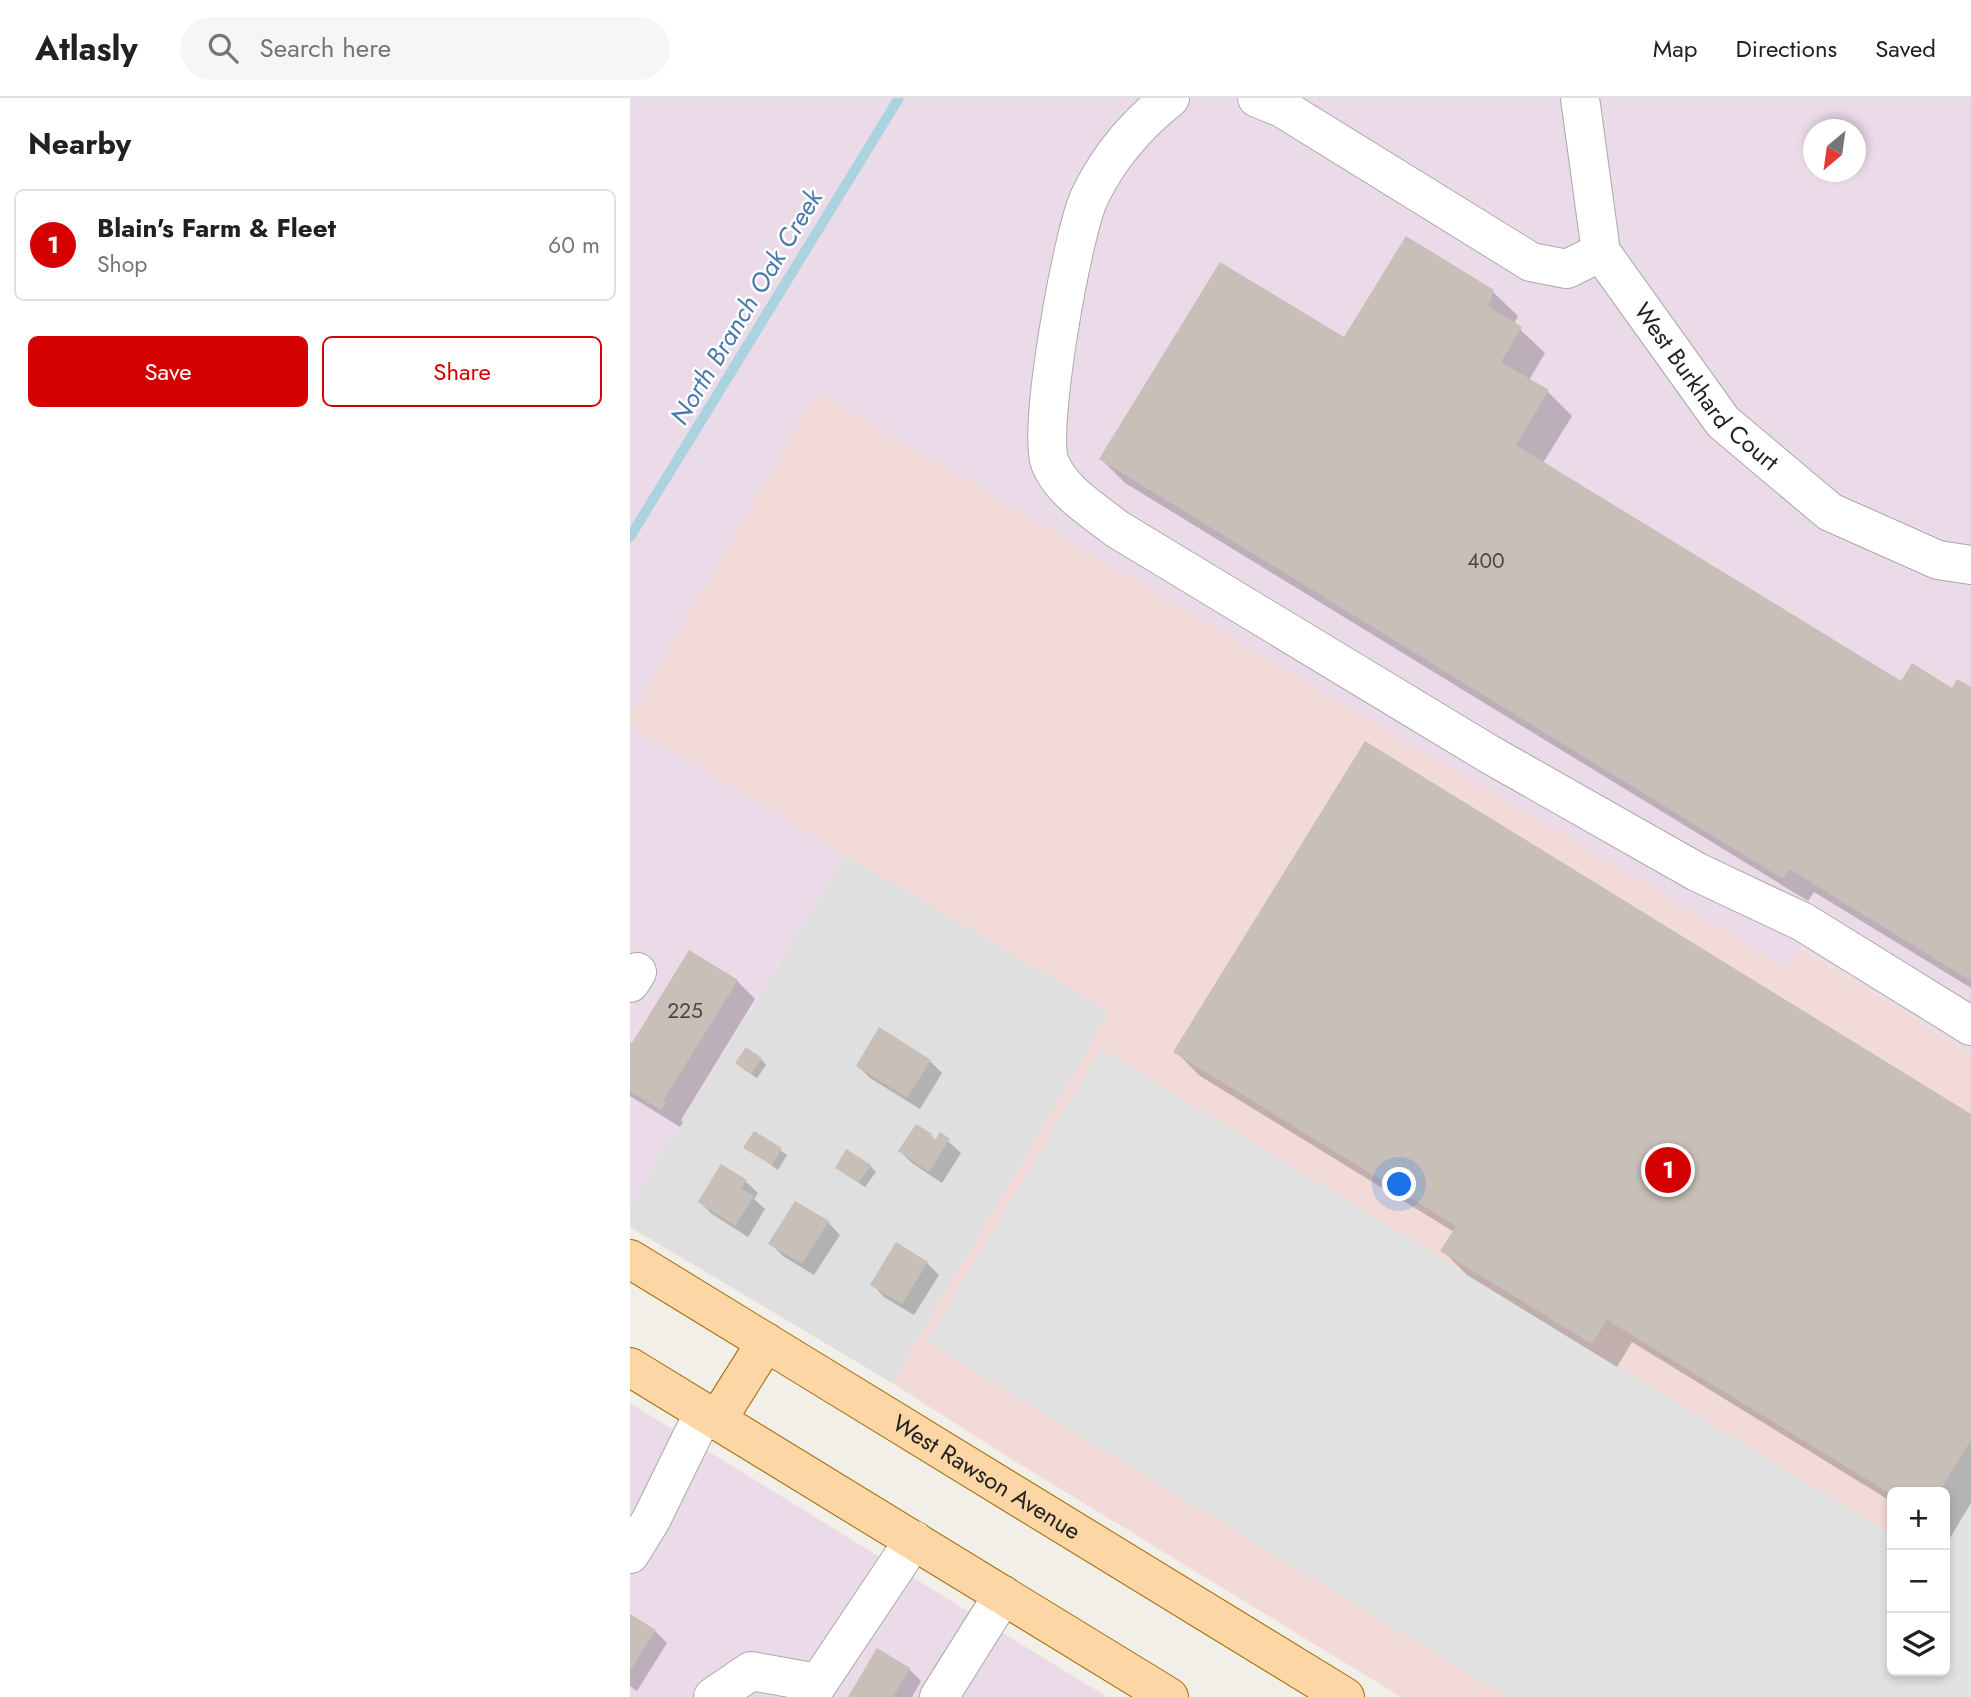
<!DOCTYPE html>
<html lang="en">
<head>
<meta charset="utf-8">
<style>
	body { margin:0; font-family:Jost,sans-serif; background:#f6f6f6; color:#202124 }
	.controls { position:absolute; right:21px; bottom:21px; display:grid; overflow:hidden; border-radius:10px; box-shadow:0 4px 10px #0003 }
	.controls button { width:63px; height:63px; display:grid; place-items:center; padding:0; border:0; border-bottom:2px solid #e0e0e0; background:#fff; color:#202124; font:35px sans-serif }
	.compass { position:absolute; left:1173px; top:21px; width:63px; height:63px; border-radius:50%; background:#fff; box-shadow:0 4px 10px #0003; rotate:209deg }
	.you { position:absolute; left:770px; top:1087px; width:24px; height:24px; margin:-18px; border:5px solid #fff; border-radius:50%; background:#1a73e8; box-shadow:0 0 0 10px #1a73e833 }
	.badge { display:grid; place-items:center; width:46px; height:46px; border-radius:50%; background:#d40000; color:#fff; font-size:23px; font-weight:700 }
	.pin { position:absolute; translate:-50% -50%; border:4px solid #fff; box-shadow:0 2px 7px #0006 }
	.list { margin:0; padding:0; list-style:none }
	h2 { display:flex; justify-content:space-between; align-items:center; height:91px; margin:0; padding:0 28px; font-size:30px }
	h2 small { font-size:23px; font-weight:400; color:#757577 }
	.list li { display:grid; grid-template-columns:46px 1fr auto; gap:21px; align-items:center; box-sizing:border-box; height:112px; margin:0 14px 14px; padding:0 14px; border:2px solid #e0e0e0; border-radius:10px }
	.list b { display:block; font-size:26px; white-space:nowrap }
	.list p { margin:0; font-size:23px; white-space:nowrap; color:#757577 }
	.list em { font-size:23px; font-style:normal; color:#757577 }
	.actions { display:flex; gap:14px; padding:21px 28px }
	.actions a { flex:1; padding:16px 0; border:2px solid #d40000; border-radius:10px; text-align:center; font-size:24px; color:#d40000 }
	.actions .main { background:#d40000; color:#fff }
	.icon { flex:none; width:38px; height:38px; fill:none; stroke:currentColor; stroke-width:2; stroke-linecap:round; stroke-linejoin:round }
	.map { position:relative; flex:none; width:1341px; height:1599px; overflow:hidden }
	header { display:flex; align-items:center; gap:42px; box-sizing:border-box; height:98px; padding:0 35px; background:#fff; border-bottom:2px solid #e0e0e0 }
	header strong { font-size:33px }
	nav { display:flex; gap:38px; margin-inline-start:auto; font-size:24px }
	.search { width:490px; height:63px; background:#f6f6f6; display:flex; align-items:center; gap:18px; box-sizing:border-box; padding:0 24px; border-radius:38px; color:#757577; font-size:26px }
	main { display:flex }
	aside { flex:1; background:#fff }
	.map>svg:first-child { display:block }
	.residential { fill:#e0dfdf }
	.commercial { fill:#f2dad9; fill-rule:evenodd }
	.industrial { fill:#ebdbe8; fill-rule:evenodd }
	.parking { fill:#e2e2e2 }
	.shadow { fill:#0003 }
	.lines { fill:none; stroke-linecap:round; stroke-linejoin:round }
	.stream { stroke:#aad3df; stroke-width:10 }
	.building { fill:#c7bfb8 }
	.minor-casing { stroke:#a9a9a9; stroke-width:40 }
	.major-casing { stroke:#a06b00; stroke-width:40 }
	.minor { stroke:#fff; stroke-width:38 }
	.major { stroke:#fcd6a4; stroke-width:38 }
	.labels { text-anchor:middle; stroke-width:5; stroke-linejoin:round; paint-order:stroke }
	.number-label { font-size:21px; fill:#4b4948 }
	.street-label { font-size:24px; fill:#222; stroke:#fff }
	.water-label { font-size:26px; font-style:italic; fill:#4a7aab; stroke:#fff }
</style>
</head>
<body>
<header>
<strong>Atlasly</strong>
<div class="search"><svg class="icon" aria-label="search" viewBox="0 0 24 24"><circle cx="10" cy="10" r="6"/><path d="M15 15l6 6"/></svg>Search here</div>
<nav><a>Map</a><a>Directions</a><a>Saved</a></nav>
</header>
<main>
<aside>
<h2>Nearby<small></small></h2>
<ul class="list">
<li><span class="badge">1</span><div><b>Blain's Farm &amp; Fleet</b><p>Shop</p></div><em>60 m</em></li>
</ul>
<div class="actions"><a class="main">Save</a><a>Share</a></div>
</aside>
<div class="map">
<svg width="1341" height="1599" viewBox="0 0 1341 1599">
	<rect width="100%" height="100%" fill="#f2efe9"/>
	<!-- residential -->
	<path class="residential" d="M216,757L481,914L262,1285L0,1129V1107Z"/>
	<!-- commercial -->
	<path class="commercial" d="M188,294L1157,869L1169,849L1341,955V1599H771L375,1357L262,1285L480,914L0,629V618ZM1262,1394H1315V1573H1262Z"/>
	<!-- industrial -->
	<g class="industrial">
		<path d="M0,0H1341V955L1170,849L1157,870L188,294L0,618ZM1184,32H1226V74H1184Z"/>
		<path d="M0,629L216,757L0,1107Z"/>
		<path d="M0,1305L477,1599H0Z"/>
	</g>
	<!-- parking -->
	<path class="parking" d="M471,951L1262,1437V1573H1315V1394H1309L1341,1342V1599H877L297,1244Z"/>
	<!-- shadow -->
	<g class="shadow">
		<path d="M863,194L888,218L884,226L915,255L899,282L918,294L942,318L913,365L1272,586L1322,592L1341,591V890L1184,794L1178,803L495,385L471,361L715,241Z"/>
		<path d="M107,883L125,901L51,1022L53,1024L50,1029L0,998V947Z"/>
		<path d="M546,954L1341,1018V1405L1320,1440L1315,1437V1394H1262V1404L1002,1244L987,1269L837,1177L813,1153L824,1134L570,978Z"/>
		<path d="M131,961L136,967L127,980L113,971Z"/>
		<path d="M300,963L312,975L290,1011L240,980L228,968Z"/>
		<path d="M124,1035L157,1057L148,1072L116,1049Z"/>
		<path d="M311,1037L331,1055L312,1085L282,1065L270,1053L301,1038L306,1043Z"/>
		<path d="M240,1068L246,1074L235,1089L207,1070Z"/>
		<path d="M115,1083L128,1095L124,1101L135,1111L118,1139L82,1116L70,1104Z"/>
		<path d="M198,1124L210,1137L184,1177L153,1158L141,1146Z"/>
		<path d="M297,1165L309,1177L284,1217L254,1199L242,1186Z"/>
		<path d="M0,1518L25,1533L37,1545L7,1593L0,1588Z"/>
		<path d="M279,1571L291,1583L282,1599H220Z"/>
	</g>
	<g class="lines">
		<!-- stream -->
		<path class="stream" d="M0,439L269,0"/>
	</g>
	<!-- building -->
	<g class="building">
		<path d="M776,138L864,192L858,208L892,229L871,264L919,292L886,347L1271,583L1282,565L1322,590L1327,581L1341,589V883L1159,771L1153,781L469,361L590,164L714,239Z"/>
		<path d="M735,643L1341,1016V1342L1309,1394H1262V1397L977,1222L962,1246L810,1153L826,1128L543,954Z"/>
		<path d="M59,852L108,882L33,1003L36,1004L31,1012L0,993V944L2,945Z"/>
		<path d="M249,929L301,962L277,1000L226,968Z"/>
		<path d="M116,949L132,960L121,976L105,965Z"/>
		<path d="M286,1026L302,1036L301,1039L305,1042L310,1034L320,1041L299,1074L268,1053Z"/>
		<path d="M124,1033L152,1050L142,1067L113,1050Z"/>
		<path d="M216,1051L241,1067L229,1085L205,1070Z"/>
		<path d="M91,1066L117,1082L111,1090L124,1098L105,1128L68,1104Z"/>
		<path d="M165,1103L199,1123L172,1166L138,1146Z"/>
		<path d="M266,1144L298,1164L272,1206L240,1187Z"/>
		<path d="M0,1516L26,1532L0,1573Z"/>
		<path d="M247,1550L280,1570L263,1599H218Z"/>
	</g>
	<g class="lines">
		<!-- minor casing -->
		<g class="minor-casing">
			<g id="minor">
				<path d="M540,0C506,27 479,58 460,98C443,131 407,333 420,365C432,394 462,411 487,431L859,656L1067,774L1173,824L1341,928"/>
				<path d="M627,0L652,10L901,164L937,171L971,154"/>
				<path id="s1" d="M950,0L971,154L1093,324L1200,414L1308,462L1341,467"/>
				<path d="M0,885L7,874"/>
				<path d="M0,1456L21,1422L74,1314"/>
				<path d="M83,1599L121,1573L188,1585"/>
				<path d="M179,1599L284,1442"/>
				<path d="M309,1599L373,1497"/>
			</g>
		</g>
		<!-- major casing -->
		<g class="major-casing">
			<g id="major">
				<path id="s2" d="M0,1161L715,1599"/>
				<path d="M0,1269L539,1599"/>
				<path d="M87,1322L136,1244"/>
			</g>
		</g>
		<!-- minor -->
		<use href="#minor" class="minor"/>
		<!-- major -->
		<use href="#major" class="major"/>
	</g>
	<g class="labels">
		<!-- number labels -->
		<g class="number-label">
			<text x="856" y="470">400</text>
			<text x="55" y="920">225</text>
		</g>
		<!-- street labels -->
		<g class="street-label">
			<text dy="8" stroke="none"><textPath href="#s1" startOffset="327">West Burkhard Court</textPath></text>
			<text dy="8" stroke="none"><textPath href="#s2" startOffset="418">West Rawson Avenue</textPath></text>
		</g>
		<!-- water labels -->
		<g class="water-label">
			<text transform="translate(116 209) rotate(-59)" y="9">North Branch Oak Creek</text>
		</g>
	</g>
</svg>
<div class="controls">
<button>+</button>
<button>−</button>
<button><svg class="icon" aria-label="layers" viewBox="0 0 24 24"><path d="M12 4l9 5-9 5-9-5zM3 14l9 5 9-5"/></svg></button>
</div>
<svg class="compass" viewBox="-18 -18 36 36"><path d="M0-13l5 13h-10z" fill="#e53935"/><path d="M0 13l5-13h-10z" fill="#757577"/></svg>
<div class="you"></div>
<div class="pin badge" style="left:1038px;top:1072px">1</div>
</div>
</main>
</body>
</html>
